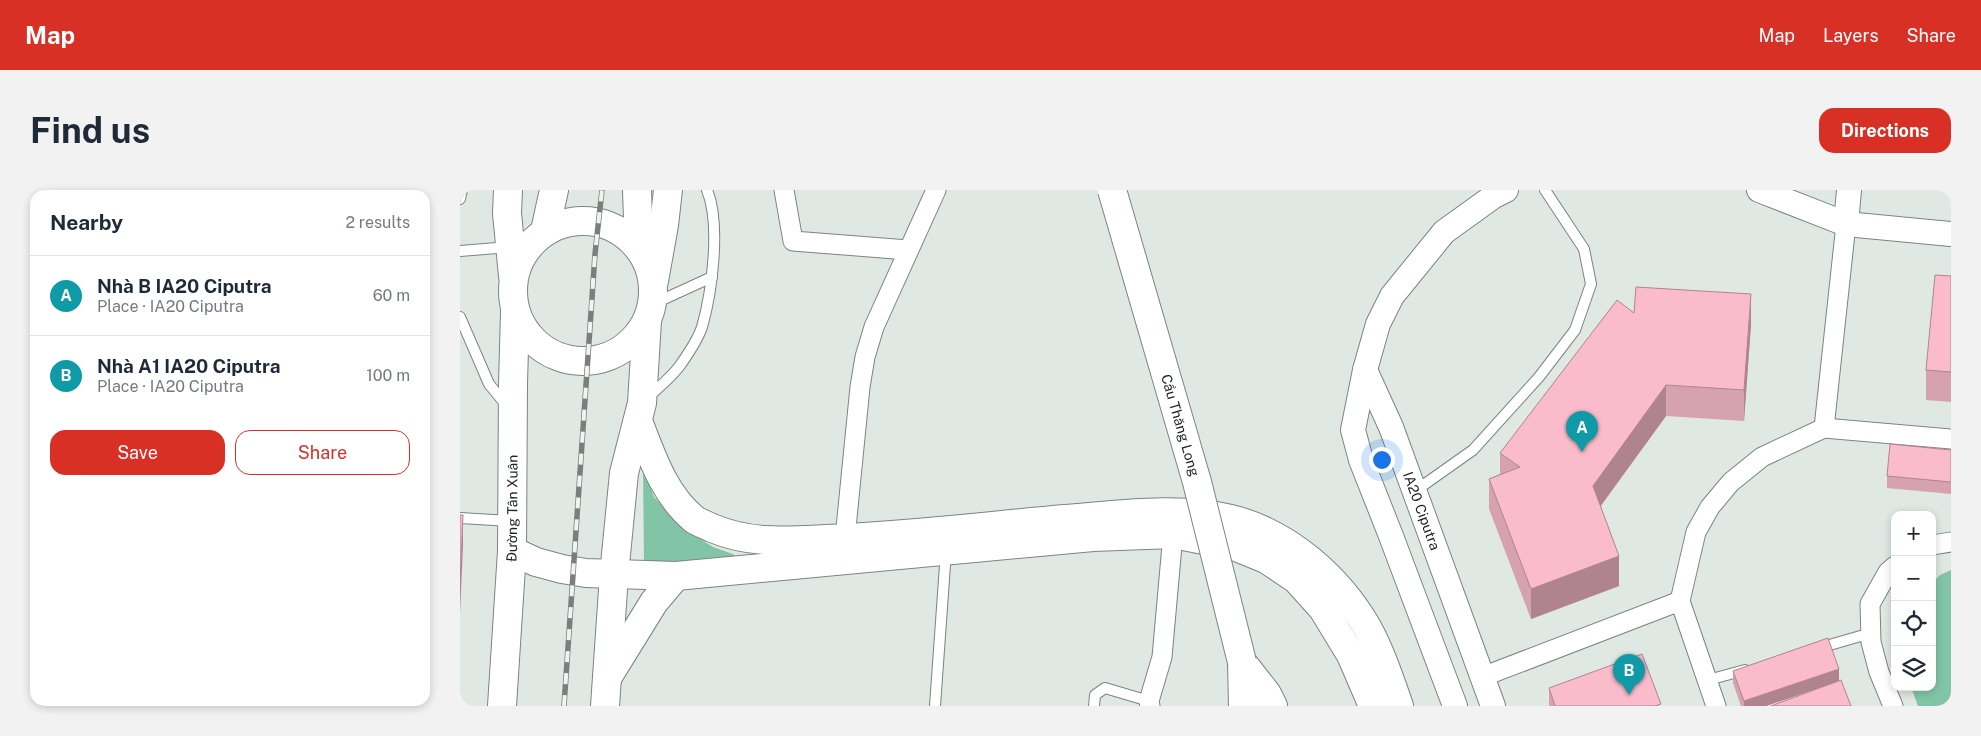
<!DOCTYPE html>
<html lang="en">
<head>
<meta charset="utf-8">
<style>
	body { margin:0; font-family:"Public Sans",sans-serif; background:#f2f2f3; color:#1f2937 }
	.controls { position:absolute; right:15px; bottom:15px; display:grid; overflow:hidden; border-radius:10px; box-shadow:0 2px 8px #0003 }
	.controls button { width:45px; height:45px; display:grid; place-items:center; padding:0; border:0; border-bottom:1px solid #e0e1e3; background:#fff; color:#1f2937; font:25px sans-serif }
	.you { position:absolute; left:921px; top:269px; width:18px; height:18px; margin:-12px; border:4px solid #fff; border-radius:50%; background:#1a73e8; box-shadow:0 0 0 8px #1a73e833 }
	.badge { display:grid; place-items:center; width:32px; height:32px; border-radius:50%; background:#d93025; color:#fff; font-size:16px; font-weight:700 }
	.pin { position:absolute; translate:-50% -41px; filter:drop-shadow(0 1px 2px #0008) }
	.pin::after { content:''; position:absolute; top:26px; width:18px; height:15px; background:inherit; clip-path:polygon(0 0,100% 0,50% 100%) }
	.list { margin:0; padding:0; list-style:none }
	h2 { display:flex; justify-content:space-between; align-items:center; height:65px; margin:0; padding:0 20px; font-size:21px }
	h2 small { font-size:16px; font-weight:400; color:#747a83 }
	.list li { display:grid; grid-template-columns:32px 1fr auto; gap:15px; align-items:center; box-sizing:border-box; height:80px; padding:0 20px; border-top:1px solid #e0e1e3 }
	.list b { display:block; font-size:19px; white-space:nowrap }
	.list p { margin:0; font-size:16px; white-space:nowrap; color:#747a83 }
	.list em { font-size:16px; font-style:normal; color:#747a83 }
	.actions { display:flex; gap:10px; padding:15px 20px }
	.actions a { flex:1; padding:11px 0; border:1px solid #d93025; border-radius:15px; text-align:center; font-size:18px; color:#d93025 }
	.actions .main { background:#d93025; color:#fff }
	.icon { flex:none; width:28px; height:28px; fill:none; stroke:currentColor; stroke-width:2; stroke-linecap:round; stroke-linejoin:round }
	.map { position:relative; flex:none; width:1491px; height:516px; overflow:hidden; border-radius:15px }
	header { display:flex; align-items:center; gap:30px; box-sizing:border-box; height:70px; padding:0 25px; background:#d93025; color:#fff }
	header strong { font-size:24px }
	nav { display:flex; gap:28px; margin-inline-start:auto; font-size:18px }
	.intro { display:flex; align-items:center; justify-content:space-between; box-sizing:border-box; height:120px; padding:0 30px }
	h1 { margin:0; font-size:35px }
	.button { padding:12px 22px; border-radius:15px; background:#d93025; color:#fff; font-size:18px; font-weight:700 }
	main { display:flex; gap:30px; padding:0 30px }
	aside { flex:1; background:#fff; border-radius:15px; box-shadow:0 2px 8px #0003 }
	.map>svg:first-child { display:block }
	.green { fill:#81c5a6 }
	.lines { fill:none; stroke-linecap:round; stroke-linejoin:round }
	.service-casing { stroke:#7d8480; stroke-width:12 }
	.minor-casing { stroke:#7d8480; stroke-width:21 }
	.tertiary-casing { stroke:#7d8480; stroke-width:26 }
	.secondary-casing { stroke:#7d8480; stroke-width:30 }
	.primary-casing { stroke:#7d8480; stroke-width:30 }
	.trunk-casing { stroke:#7d8480; stroke-width:30 }
	.service { stroke:#fff; stroke-width:10 }
	.minor { stroke:#fff; stroke-width:19 }
	.tertiary { stroke:#fff; stroke-width:24 }
	.secondary { stroke:#fff; stroke-width:28 }
	.primary { stroke:#fff; stroke-width:28 }
	.trunk { stroke:#fff; stroke-width:28 }
	.rail-casing { stroke:#7a7f7d; stroke-width:5.5 }
	.rail { stroke:#eef5f1; stroke-width:4; stroke-dasharray:11; stroke-linecap:butt }
	.trunk-bridge-casing { stroke:#7d8480; stroke-width:30; stroke-linecap:butt }
	.trunk-bridge { stroke:#fff; stroke-width:28 }
	.wall { fill:#d7a2af }
	.shaded-wall { fill:#af848e }
	.building { fill:#fabccb; stroke:#af848e }
	.labels { text-anchor:middle; stroke-width:5; stroke-linejoin:round; paint-order:stroke }
	.street-label { font-size:14px; fill:#1e2120; stroke:#eef5f1 }
</style>
</head>
<body>
<header>
<strong>Map</strong>
<nav><a>Map</a><a>Layers</a><a>Share</a></nav>
</header>
<div class="intro"><h1>Find us</h1><a class="button">Directions</a></div>
<main>
<aside>
<h2>Nearby<small>2 results</small></h2>
<ul class="list">
<li><span class="badge" style="background:#0f9aa8">A</span><div><b>Nhà B IA20 Ciputra</b><p>Place · IA20 Ciputra</p></div><em>60 m</em></li>
<li><span class="badge" style="background:#0f9aa8">B</span><div><b>Nhà A1 IA20 Ciputra</b><p>Place · IA20 Ciputra</p></div><em>100 m</em></li>
</ul>
<div class="actions"><a class="main">Save</a><a>Share</a></div>
</aside>
<div class="map">
<svg width="1491" height="516" viewBox="0 0 1491 516">
	<rect width="100%" height="100%" fill="#e0e8e4"/>
	<!-- green -->
	<g class="green">
		<path d="M183,276L194,307L221,337L253,357L273,364L277,367L184,375Z"/>
		<path d="M1491,380V516H1458L1451,497H1472V393L1480,385Z"/>
	</g>
	<g class="lines">
		<!-- service casing -->
		<g class="service-casing">
			<g id="service">
				<path d="M0,9L2,0"/>
				<path d="M0,61L49,57"/>
				<path d="M193,114L252,87"/>
				<path d="M0,127L29,194L47,216"/>
				<path d="M188,207C199,197 213,186 221,174C228,164 238,149 242,137C252,102 261,34 247,0"/>
				<path d="M955,301L1013,260L1079,187L1115,140L1131,94L1124,59L1085,0"/>
				<path d="M0,328L51,331"/>
				<path d="M1359,458L1411,443"/>
				<path d="M1248,490L1285,480"/>
				<path d="M475,516L486,361"/>
				<path d="M634,516L635,505L645,498L689,511"/>
			</g>
		</g>
		<!-- minor casing -->
		<g class="minor-casing">
			<g id="minor">
				<path d="M324,0L333,51L448,60"/>
				<path d="M1364,238L1386,34"/>
				<path d="M385,348L400,197L405,167L414,137L476,0"/>
				<path d="M1472,355L1491,352"/>
				<path d="M1022,487L1220,411"/>
				<path d="M690,516L689,511L702,467L713,344"/>
				<path d="M1256,516L1220,411L1236,342L1250,317L1271,292L1302,267L1364,238L1491,249"/>
				<path d="M1433,516L1419,482L1411,452L1410,414L1428,382L1435,376"/>
			</g>
		</g>
		<!-- tertiary casing -->
		<g class="tertiary-casing">
			<g id="tertiary">
				<path d="M1299,0L1386,34L1491,44"/>
				<path d="M1386,34L1389,0"/>
				<path id="s1" d="M905,180L931,237L1033,516"/>
				<path d="M995,516L931,346L901,270L893,240L905,180L918,134L932,106L984,42L1034,6L1046,0"/>
			</g>
		</g>
		<!-- secondary casing -->
		<g class="secondary-casing">
			<g id="secondary">
				<path d="M48,0L47,23L53,86"/>
				<path d="M177,0L179,58"/>
				<circle cx="123" cy="101" r="70"/>
				<path d="M85,41L94,0"/>
				<path d="M194,91L204,35L208,0"/>
				<path id="s2" d="M42,516L52,361L53,194L55,122"/>
				<path d="M145,516L154,385L164,283L182,213L187,131"/>
			</g>
		</g>
		<!-- primary casing -->
		<g class="primary-casing">
			<g id="primary">
				<path d="M178,231C192,267 204,305 235,330C240,333 246,335 252,338C290,354 325,351 365,349C445,346 525,336 605,329C656,325 721,316 771,329C828,343 879,388 908,439C921,463 930,490 939,516"/>
				<path d="M147,488L194,412L216,386"/>
			</g>
		</g>
		<!-- trunk casing -->
		<g class="trunk-casing">
			<g id="trunk">
				<path d="M52,361L76,372L102,379L126,383L216,386L633,347L713,344L774,356L806,369L836,389L863,419L891,465L913,516"/>
				<path d="M782,472L807,504L813,516"/>
				<path d="M782,472L783,516"/>
			</g>
		</g>
		<!-- service -->
		<use href="#service" class="service"/>
		<!-- minor -->
		<use href="#minor" class="minor"/>
		<!-- tertiary -->
		<use href="#tertiary" class="tertiary"/>
		<!-- secondary -->
		<use href="#secondary" class="secondary"/>
		<!-- primary -->
		<use href="#primary" class="primary"/>
		<!-- trunk -->
		<use href="#trunk" class="trunk"/>
		<!-- rail casing -->
		<g class="rail-casing">
			<path id="rail" d="M104,516L135,64L142,0"/>
		</g>
		<!-- rail -->
		<use href="#rail" class="rail"/>
		<!-- trunk-bridge casing -->
		<g class="trunk-bridge-casing">
			<g id="trunk-bridge">
				<path id="s3" d="M652,0L737,292L782,472"/>
			</g>
		</g>
		<!-- trunk-bridge -->
		<use href="#trunk-bridge" class="trunk-bridge"/>
	</g>
	<!-- wall -->
	<g class="wall">
		<path d="M1491,86V212L1466,210V180Z"/>
		<path d="M1174,123L1291,134L1284,231L1206,226L1141,316L1159,396L1071,429L1029,319V289L1040,284V263Z"/>
		<path d="M1491,260V304L1427,298V286Z"/>
		<path d="M1273,481L1379,491L1306,516H1281L1273,493Z"/>
		<path d="M1089,498L1201,516H1089Z"/>
	</g>
	<!-- shaded-wall -->
	<g class="shaded-wall">
		<path d="M1291,104V134L1284,231V200Z"/>
		<path d="M1206,195V226L1133,326V296Z"/>
		<path d="M3,325V355L0,424V394Z"/>
		<path d="M1159,366V396L1071,429V399Z"/>
		<path d="M1379,479V491L1306,516H1284V511Z"/>
	</g>
	<!-- building -->
	<g class="building">
		<path d="M1475,85L1491,86V182L1466,180Z"/>
		<path d="M1176,97L1291,104L1284,200L1206,195L1133,296L1159,366L1071,399L1029,289L1060,277L1040,263L1157,110L1174,123Z"/>
		<path d="M1430,254L1491,260V292L1427,286Z"/>
		<path d="M0,325H3L0,394Z"/>
		<path d="M1368,448L1379,479L1284,511L1273,481Z"/>
		<path d="M1182,464L1201,514L1195,516H1095L1089,498Z"/>
		<path d="M1381,490L1391,516H1311Z"/>
	</g>
	<g class="labels">
		<!-- street labels -->
		<g class="street-label">
			<text dy="5" stroke="none"><textPath href="#s3" startOffset="245">Cầu Thăng Long</textPath></text>
			<text dy="5" stroke="none"><textPath href="#s2" startOffset="198">Đường Tân Xuân</textPath></text>
			<text dy="5" stroke="none"><textPath href="#s1" startOffset="152">IA20 Ciputra</textPath></text>
		</g>
	</g>
</svg>
<div class="controls">
<button>+</button>
<button>−</button>
<button><svg class="icon" aria-label="locate" viewBox="0 0 24 24"><circle cx="12" cy="12" r="6"/><path d="M12 2v4M12 18v4M2 12h4M18 12h4"/></svg></button>
<button><svg class="icon" aria-label="layers" viewBox="0 0 24 24"><path d="M12 4l9 5-9 5-9-5zM3 14l9 5 9-5"/></svg></button>
</div>
<div class="you"></div>
<div class="pin badge" style="left:1122px;top:262px;background:#0f9aa8">A</div>
<div class="pin badge" style="left:1169px;top:505px;background:#0f9aa8">B</div>
</div>
</main>
</body>
</html>
